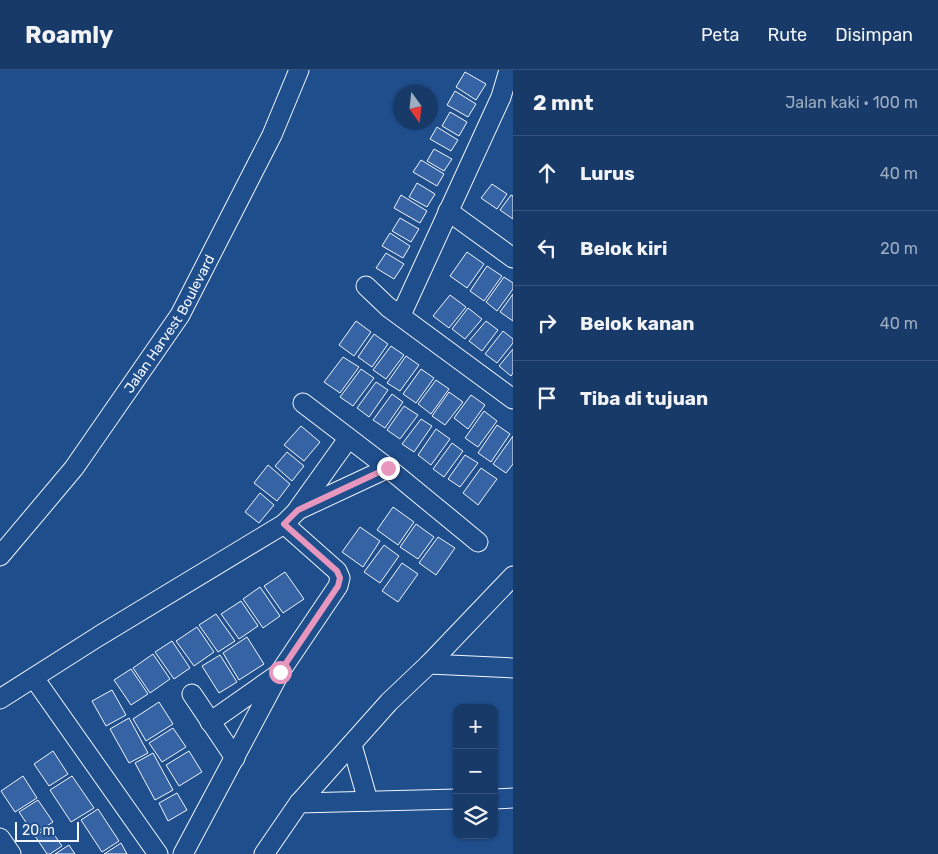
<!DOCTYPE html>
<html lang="id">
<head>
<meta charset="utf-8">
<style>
	body { margin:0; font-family:Rubik,sans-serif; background:#20416f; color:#f1f3f6 }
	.controls { position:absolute; right:15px; bottom:15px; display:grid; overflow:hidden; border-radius:10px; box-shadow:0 1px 4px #0004 }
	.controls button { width:45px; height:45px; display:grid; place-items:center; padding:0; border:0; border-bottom:1px solid #36547d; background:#173a69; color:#f1f3f6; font:25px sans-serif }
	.compass { position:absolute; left:393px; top:15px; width:45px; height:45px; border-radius:50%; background:#173a69; box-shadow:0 1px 4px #0004; rotate:165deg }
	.scale { position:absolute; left:15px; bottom:12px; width:64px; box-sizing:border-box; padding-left:5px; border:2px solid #f2f6ff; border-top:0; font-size:14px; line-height:18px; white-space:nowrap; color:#f2f6ff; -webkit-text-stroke:4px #1f4e8c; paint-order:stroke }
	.stop { position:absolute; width:15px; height:15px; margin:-11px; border:4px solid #e797bd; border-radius:50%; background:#fff }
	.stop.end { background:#e797bd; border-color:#fff; box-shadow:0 1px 5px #0008 }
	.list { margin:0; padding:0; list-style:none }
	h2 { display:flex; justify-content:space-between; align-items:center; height:65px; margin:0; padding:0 20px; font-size:21px }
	h2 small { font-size:16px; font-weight:400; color:#9eadc0 }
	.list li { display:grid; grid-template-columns:32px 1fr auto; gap:15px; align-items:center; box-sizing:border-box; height:75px; padding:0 20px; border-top:1px solid #36547d }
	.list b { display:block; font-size:19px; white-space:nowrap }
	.list em { font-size:16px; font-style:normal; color:#9eadc0 }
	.icon { flex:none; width:28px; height:28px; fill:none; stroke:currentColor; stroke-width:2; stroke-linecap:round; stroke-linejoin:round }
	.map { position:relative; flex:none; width:513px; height:784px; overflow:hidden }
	header { display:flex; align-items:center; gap:30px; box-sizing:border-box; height:70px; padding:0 25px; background:#173a69; border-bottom:1px solid #36547d }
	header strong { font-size:24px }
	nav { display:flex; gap:28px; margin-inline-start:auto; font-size:18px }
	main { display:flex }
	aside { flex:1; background:#173a69 }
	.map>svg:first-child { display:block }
	.building { fill:#3563a3; stroke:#f2f6ff }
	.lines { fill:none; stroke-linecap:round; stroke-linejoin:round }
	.street-casing { stroke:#f2f6ff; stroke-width:21 }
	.street { stroke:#1f4e8c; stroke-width:19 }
	.route { stroke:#e797bd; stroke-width:6 }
	.labels { text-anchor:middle; stroke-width:4; stroke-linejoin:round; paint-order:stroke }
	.street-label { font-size:14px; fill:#f2f6ff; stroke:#1f4e8c }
</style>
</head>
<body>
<header>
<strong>Roamly</strong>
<nav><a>Peta</a><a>Rute</a><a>Disimpan</a></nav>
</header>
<main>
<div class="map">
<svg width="513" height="784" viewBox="0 0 513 784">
	<rect width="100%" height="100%" fill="#1f4e8c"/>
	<!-- building -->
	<g class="building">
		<path d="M465,2L486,14L476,30L456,17Z"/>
		<path d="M455,21L476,34L468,47L447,35Z"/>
		<path d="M450,42L467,52L459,66L442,56Z"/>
		<path d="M437,57L458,70L451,81L430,69Z"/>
		<path d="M434,79L452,89L444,101L427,91Z"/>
		<path d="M421,90L444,104L437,116L413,102Z"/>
		<path d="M417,113L435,124L427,137L409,127Z"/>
		<path d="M492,114L507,124L497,139L481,128Z"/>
		<path d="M401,125L427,141L420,153L394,138Z"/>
		<path d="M511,125L513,126V149L500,140Z"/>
		<path d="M400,148L419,159L411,172L392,161Z"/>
		<path d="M390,163L410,176L403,188L382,176Z"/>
		<path d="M467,182L484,194L467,218L450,206Z"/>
		<path d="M386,183L404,194L394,209L376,198Z"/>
		<path d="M487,196L502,206L484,231L470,221Z"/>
		<path d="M504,207L513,213V219L497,241L486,232Z"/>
		<path d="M513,224V251L500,242Z"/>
		<path d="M450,225L466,237L449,258L433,246Z"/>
		<path d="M468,238L482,249L465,269L452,259Z"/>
		<path d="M356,251L371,262L354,286L339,275Z"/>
		<path d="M486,251L498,260L482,281L469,271Z"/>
		<path d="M503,261L513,269V273L497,293L485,284Z"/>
		<path d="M374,264L388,274L372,297L358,287Z"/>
		<path d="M391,276L404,285L386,309L373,300Z"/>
		<path d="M513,279V303L511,306L499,296Z"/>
		<path d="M406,286L419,295L400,321L387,313Z"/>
		<path d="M343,287L359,297L340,323L324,312Z"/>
		<path d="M361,299L374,308L353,336L340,327Z"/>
		<path d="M421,299L434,308L416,333L403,324Z"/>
		<path d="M436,310L449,319L431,344L418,334Z"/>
		<path d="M376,312L388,320L369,347L357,338Z"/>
		<path d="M449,322L463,332L445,355L432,346Z"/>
		<path d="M392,324L403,332L385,358L373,350Z"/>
		<path d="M471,325L485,335L468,359L454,348Z"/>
		<path d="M404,336L418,345L400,369L387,360Z"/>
		<path d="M484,341L497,351L478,377L465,368Z"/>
		<path d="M421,349L432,356L414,382L402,374Z"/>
		<path d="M497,355L510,364L491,392L478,383Z"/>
		<path d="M301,356L320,372L304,391L284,375Z"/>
		<path d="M436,359L450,369L431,395L418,385Z"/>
		<path d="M513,366V394L506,403L493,394Z"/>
		<path d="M452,373L463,381L444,407L433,399Z"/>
		<path d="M287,382L304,396L292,411L275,396Z"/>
		<path d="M465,385L478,393L460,417L448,409Z"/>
		<path d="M268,395L290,414L277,431L254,413Z"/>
		<path d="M481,398L497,409L478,435L463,423Z"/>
		<path d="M260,423L274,435L259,453L245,442Z"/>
		<path d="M393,437L414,452L398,475L377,460Z"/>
		<path d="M416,454L434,467L418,489L400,477Z"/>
		<path d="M360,457L380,471L363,497L342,482Z"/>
		<path d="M438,467L455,478L436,505L419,493Z"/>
		<path d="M384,475L399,486L380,513L364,502Z"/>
		<path d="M402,493L418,504L398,532L382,521Z"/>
		<path d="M285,502L304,529L283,543L264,516Z"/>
		<path d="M260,517L280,546L263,558L243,529Z"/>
		<path d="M241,531L258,556L239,569L221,544Z"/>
		<path d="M216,544L235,571L218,582L199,555Z"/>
		<path d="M197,557L214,582L194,596L176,571Z"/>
		<path d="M247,567L264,594L239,610L223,583Z"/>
		<path d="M172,571L190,598L174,609L155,582Z"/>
		<path d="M153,584L170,609L150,623L133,598Z"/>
		<path d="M220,585L237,612L219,623L202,596Z"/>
		<path d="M131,599L148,624L131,635L114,610Z"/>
		<path d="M112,620L126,645L106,656L92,631Z"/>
		<path d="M159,632L173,654L146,671L133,649Z"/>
		<path d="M129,648L148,683L129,693L110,659Z"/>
		<path d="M173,658L186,677L162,692L149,673Z"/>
		<path d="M53,681L68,704L49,716L34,694Z"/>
		<path d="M189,681L202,702L179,716L166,695Z"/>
		<path d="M153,683L173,720L155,730L135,693Z"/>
		<path d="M23,706L37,728L15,742L1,721Z"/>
		<path d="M72,706L94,738L71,752L50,720Z"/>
		<path d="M177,723L187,740L168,751L159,733Z"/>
		<path d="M38,730L53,752L34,764L19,742Z"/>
		<path d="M98,739L119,771L102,782L81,750Z"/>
		<path d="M49,757L62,776L50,784H47L35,766Z"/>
		<path d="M121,773L127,784H104Z"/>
		<path d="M69,775L75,784H55Z"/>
	</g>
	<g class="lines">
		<!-- street casing -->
		<g class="street-casing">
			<g id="street">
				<path d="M448,141L513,188"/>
				<path d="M366,216L388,237L513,329"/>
				<path d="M401,245L501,27L509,0"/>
				<path d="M303,333L388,398L478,472"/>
				<path d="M298,439L348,369"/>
				<path id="s1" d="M0,486L74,398L180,245L272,65L299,0"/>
				<path d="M429,594L513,598"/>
				<path d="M34,608L158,784"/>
				<path d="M192,624L235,688"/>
				<path d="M0,629L99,566L284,454L298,440L388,398"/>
				<path d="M210,652L277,605"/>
				<path d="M352,675L368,731"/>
				<path d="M494,729L513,728"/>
				<path d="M299,733L389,632L429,594L513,506"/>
				<path d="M0,768L11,784"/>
				<path d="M183,784L280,602L338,516L340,508L337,501L284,454"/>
				<path d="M264,784L299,733L457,729"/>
			</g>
		</g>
		<!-- street -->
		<use href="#street" class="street"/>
	</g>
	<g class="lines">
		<!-- route -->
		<path class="route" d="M280,602L338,516L340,508L337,501L284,454L298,440L388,398"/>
	</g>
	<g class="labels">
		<!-- street labels -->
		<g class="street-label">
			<text dy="5" stroke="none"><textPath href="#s1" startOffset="288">Jalan Harvest Boulevard</textPath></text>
		</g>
	</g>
</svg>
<div class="controls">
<button>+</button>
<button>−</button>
<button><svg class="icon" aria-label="layers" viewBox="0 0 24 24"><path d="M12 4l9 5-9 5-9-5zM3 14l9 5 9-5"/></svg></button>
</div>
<svg class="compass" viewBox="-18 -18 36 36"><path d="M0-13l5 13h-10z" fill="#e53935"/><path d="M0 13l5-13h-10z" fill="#9eadc0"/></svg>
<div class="scale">20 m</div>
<div class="stop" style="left:280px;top:602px"></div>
<div class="stop end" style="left:388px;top:398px"></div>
</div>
<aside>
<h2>2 mnt<small>Jalan kaki · 100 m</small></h2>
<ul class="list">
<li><svg class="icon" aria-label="ahead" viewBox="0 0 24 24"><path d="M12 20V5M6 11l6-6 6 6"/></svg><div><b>Lurus</b></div><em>40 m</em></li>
<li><svg class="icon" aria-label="left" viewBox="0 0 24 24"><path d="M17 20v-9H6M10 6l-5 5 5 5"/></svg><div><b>Belok kiri</b></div><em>20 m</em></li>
<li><svg class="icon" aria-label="right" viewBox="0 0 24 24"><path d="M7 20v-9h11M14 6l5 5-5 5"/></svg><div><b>Belok kanan</b></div><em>40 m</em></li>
<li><svg class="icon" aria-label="arrive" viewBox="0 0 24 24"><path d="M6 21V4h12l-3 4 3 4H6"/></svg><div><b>Tiba di tujuan</b></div></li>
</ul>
</aside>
</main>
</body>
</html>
